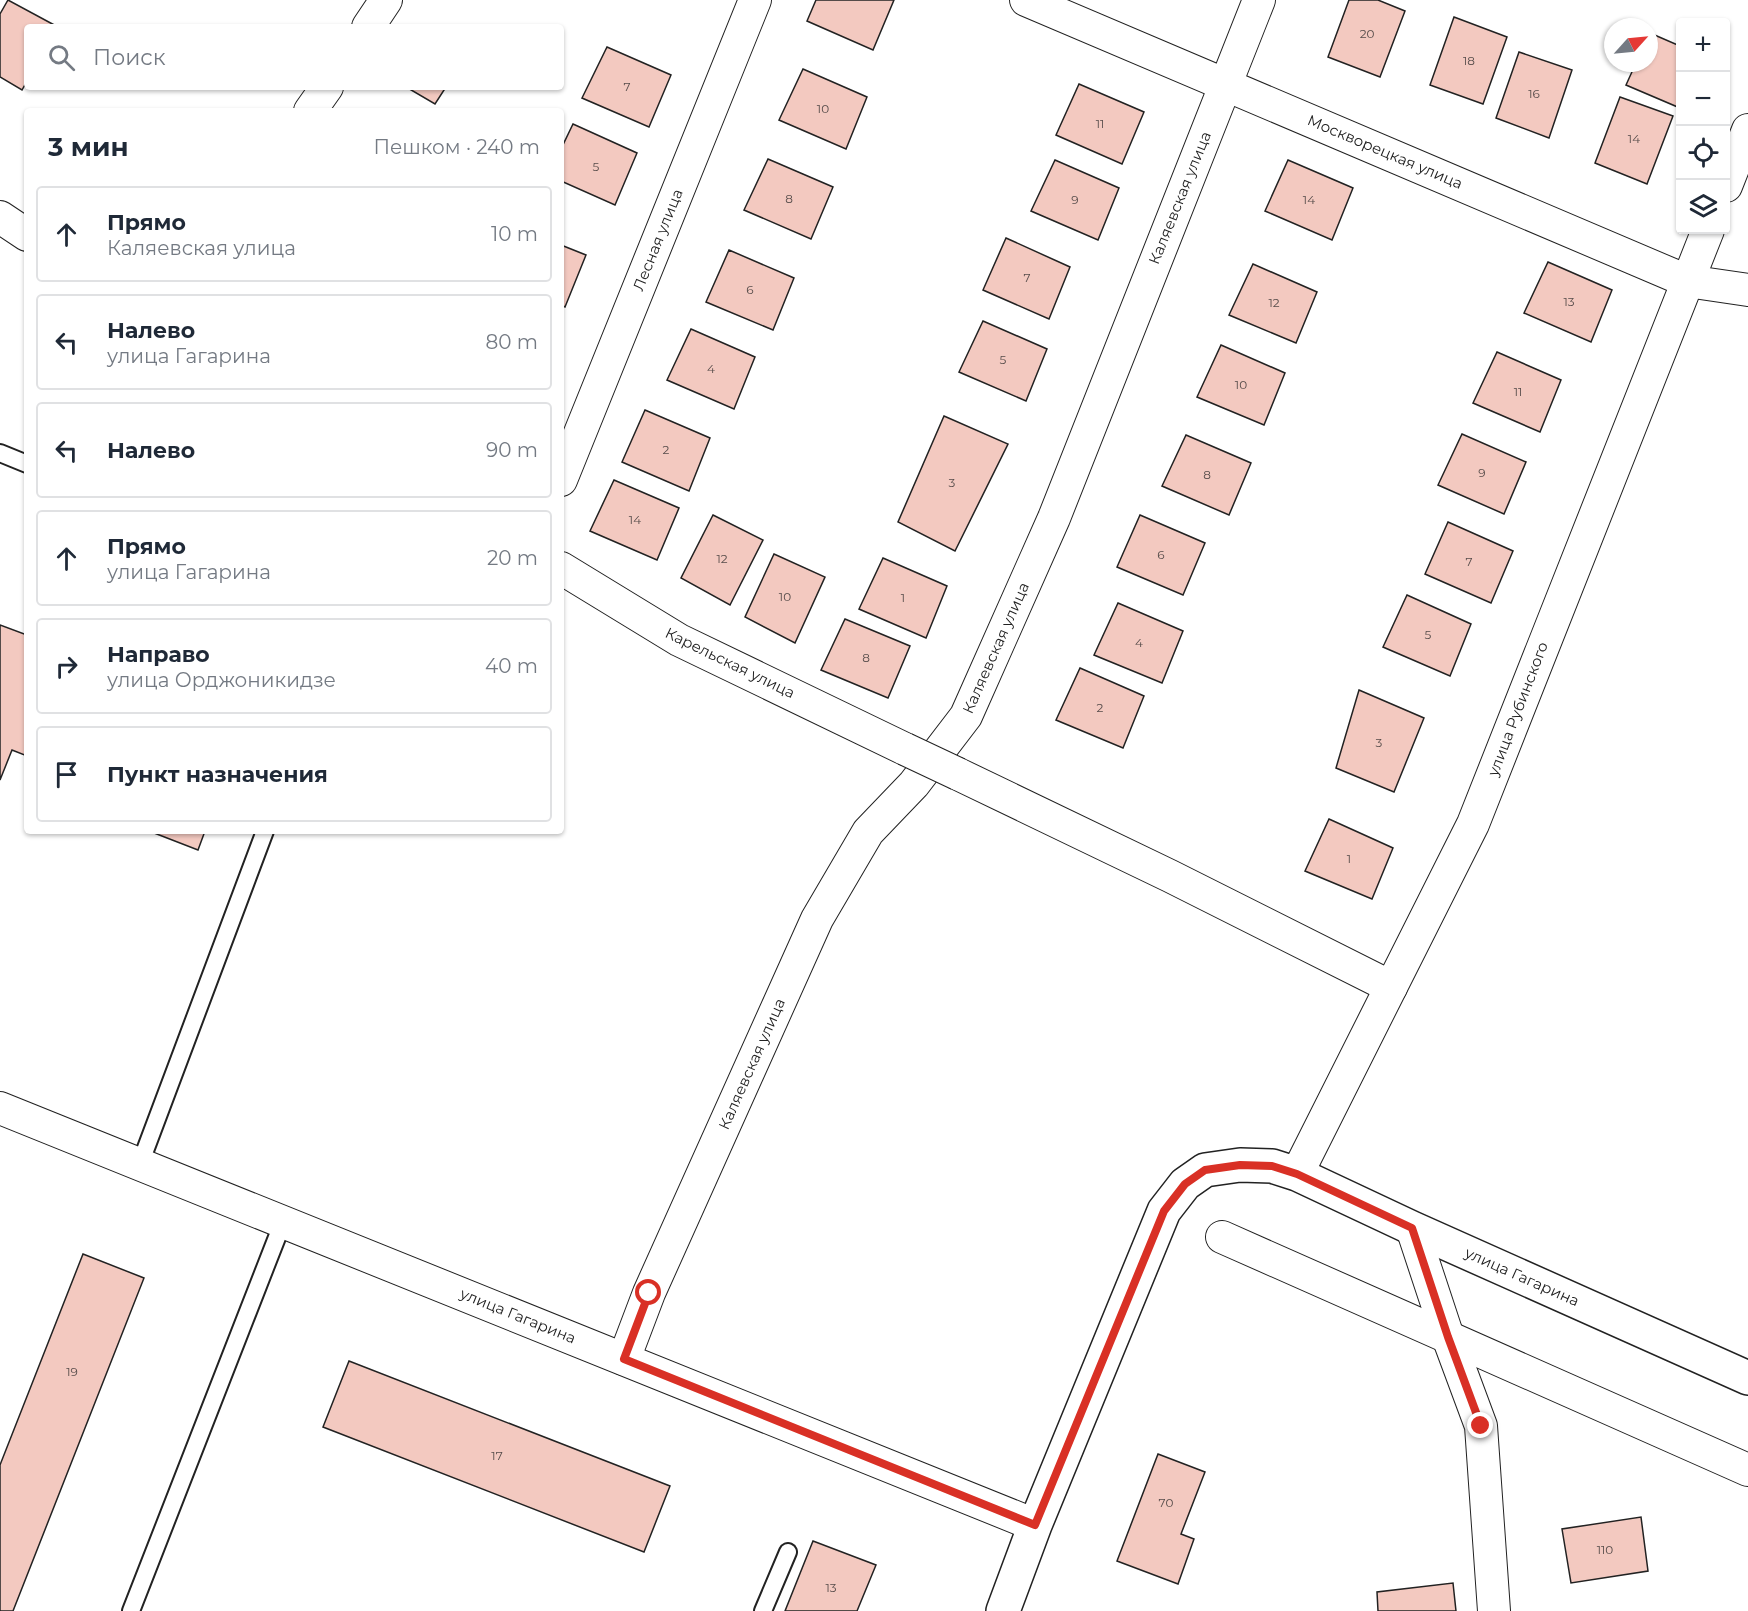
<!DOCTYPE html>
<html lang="ru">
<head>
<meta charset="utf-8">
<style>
	body { margin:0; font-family:Montserrat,sans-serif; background:#f2f2f3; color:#1f2937 }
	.controls { position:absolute; right:18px; top:18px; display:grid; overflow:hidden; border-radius:6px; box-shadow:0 2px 4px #0004 }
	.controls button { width:54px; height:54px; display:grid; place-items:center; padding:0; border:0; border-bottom:2px solid #e0e1e3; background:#fff; color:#1f2937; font:30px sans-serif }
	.compass { position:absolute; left:1604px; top:18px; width:54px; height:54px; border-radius:50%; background:#fff; box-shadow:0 2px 4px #0004; rotate:63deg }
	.stop { position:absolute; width:18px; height:18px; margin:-14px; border:4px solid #d93025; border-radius:50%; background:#fff }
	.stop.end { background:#d93025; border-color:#fff; box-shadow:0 2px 6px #0008 }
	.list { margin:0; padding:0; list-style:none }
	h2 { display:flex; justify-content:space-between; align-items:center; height:78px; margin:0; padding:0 24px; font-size:26px }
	h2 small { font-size:20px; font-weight:400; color:#747a83 }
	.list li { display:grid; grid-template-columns:39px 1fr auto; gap:18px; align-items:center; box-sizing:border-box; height:96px; margin:0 12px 12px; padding:0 12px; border:2px solid #e0e1e3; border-radius:6px }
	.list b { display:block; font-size:22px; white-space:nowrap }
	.list p { margin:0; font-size:20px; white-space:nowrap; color:#747a83 }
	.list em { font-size:20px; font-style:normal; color:#747a83 }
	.icon { flex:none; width:33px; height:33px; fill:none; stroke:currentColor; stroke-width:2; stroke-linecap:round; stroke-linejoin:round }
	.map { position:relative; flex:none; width:1748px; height:1611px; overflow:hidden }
	.search { position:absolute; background:#fff; box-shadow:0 2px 4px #0004; left:24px; top:24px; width:540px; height:66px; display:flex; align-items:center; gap:15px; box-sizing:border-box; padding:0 21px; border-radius:6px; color:#747a83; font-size:22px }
	.panel { position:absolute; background:#fff; box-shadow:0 2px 4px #0004; left:24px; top:108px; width:540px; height:726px; border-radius:6px }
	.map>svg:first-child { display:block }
	.building { fill:#f3c9c0; stroke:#222; stroke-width:1.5 }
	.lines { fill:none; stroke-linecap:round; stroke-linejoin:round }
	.service-casing { stroke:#222; stroke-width:20 }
	.minor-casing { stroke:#222; stroke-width:34 }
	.tertiary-casing { stroke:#222; stroke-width:36 }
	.service { stroke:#fff; stroke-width:16 }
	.minor { stroke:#fff; stroke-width:32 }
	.tertiary { stroke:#fff; stroke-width:33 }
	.minor-bridge-casing { stroke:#222; stroke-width:34; stroke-linecap:butt }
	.minor-bridge { stroke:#fff; stroke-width:32 }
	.route { stroke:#d93025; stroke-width:8 }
	.labels { text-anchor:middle; stroke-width:4.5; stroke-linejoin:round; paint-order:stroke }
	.number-label { font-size:12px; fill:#564c4a }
	.street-label { font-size:15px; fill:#222; stroke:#fff }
</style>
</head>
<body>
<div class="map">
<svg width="1748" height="1611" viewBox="0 0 1748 1611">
	<rect width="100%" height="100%" fill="#fff"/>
	<!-- building -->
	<g class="building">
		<path d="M8,0L58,27H27V81L22,90L0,77V14Z"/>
		<path d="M816,0H894L873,50L807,21Z"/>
		<path d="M1349,0H1378L1405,11L1380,77L1328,57Z"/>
		<path d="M1454,17L1507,37L1483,104L1430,85Z"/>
		<path d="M1650,33L1680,46V108L1626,85L1636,63H1649Z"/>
		<path d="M607,47L671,75L649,127L582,98Z"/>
		<path d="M1519,52L1572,70L1549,138L1496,118Z"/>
		<path d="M803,69L867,97L846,149L779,120Z"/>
		<path d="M1079,84L1144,112L1122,164L1056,135Z"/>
		<path d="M406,87H446L435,104Z"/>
		<path d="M1620,97L1673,116L1647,184L1595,163Z"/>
		<path d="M573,124L637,153L615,205L561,181V149Z"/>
		<path d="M768,159L833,187L811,239L744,210Z"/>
		<path d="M1055,160L1119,188L1098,240L1031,211Z"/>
		<path d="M1288,160L1353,188L1332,240L1265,211Z"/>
		<path d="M1006,238L1070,267L1049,319L983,290Z"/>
		<path d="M561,245L586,255L565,307L561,305Z"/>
		<path d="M729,250L794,278L773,330L706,302Z"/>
		<path d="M1548,262L1612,290L1591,342L1524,313Z"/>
		<path d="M1253,264L1317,292L1296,343L1229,315Z"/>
		<path d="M983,321L1047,349L1026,401L959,372Z"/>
		<path d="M691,329L755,357L734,409L667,380Z"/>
		<path d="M1221,345L1285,373L1264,425L1197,397Z"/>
		<path d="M1497,352L1561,380L1540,432L1473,403Z"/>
		<path d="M645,410L710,438L689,491L622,462Z"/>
		<path d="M944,416L1008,444L955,551L898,522Z"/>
		<path d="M1462,434L1526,462L1504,514L1438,485Z"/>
		<path d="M1186,435L1251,463L1229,515L1162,486Z"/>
		<path d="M614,480L679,508L657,560L590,531Z"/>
		<path d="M713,515L763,540L730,605L681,578Z"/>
		<path d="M1140,515L1205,543L1183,595L1117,567Z"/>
		<path d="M1448,522L1513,551L1491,603L1425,574Z"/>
		<path d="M774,554L825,577L795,643L745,617Z"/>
		<path d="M883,558L947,586L926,638L859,609Z"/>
		<path d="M1407,595L1471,624L1450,676L1383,647Z"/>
		<path d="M1118,603L1183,631L1162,683L1094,655Z"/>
		<path d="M845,619L910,646L888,698L821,670Z"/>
		<path d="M0,625L27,635V756L12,750L0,780Z"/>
		<path d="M1080,668L1144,696L1123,748L1056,720Z"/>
		<path d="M1359,690L1424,718L1394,792L1336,768Z"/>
		<path d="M1329,819L1393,848L1372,899L1305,871Z"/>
		<path d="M149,831H205L198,850Z"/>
		<path d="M83,1254L144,1278L13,1611H0V1465Z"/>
		<path d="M349,1361L670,1486L644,1552L323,1427Z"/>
		<path d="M1158,1454L1205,1472L1181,1534L1194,1539L1178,1584L1117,1561Z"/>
		<path d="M1641,1517L1648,1571L1571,1583L1562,1529Z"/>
		<path d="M813,1541L876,1565L857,1611H785Z"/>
		<path d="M1453,1583L1456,1611H1378L1377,1592Z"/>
	</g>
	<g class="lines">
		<!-- service casing -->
		<g class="service-casing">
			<g id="service">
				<path d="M0,453L27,464"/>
				<path d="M140,1164L265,831"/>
				<path d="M131,1611L283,1222"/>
				<path d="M763,1611L788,1552"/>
			</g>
		</g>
		<!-- minor casing -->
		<g class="minor-casing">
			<g id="minor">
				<path d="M1026,0L1687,281L1748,290"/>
				<path d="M368,27L386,0"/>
				<path d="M310,111L327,87"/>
				<path d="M1726,186L1748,130"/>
				<path d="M0,217L27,235"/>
				<path d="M561,480L755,0"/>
				<path d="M561,568L679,640L905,749"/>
				<path d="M958,774L1170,876L1391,987"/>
				<path d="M0,1108L1035,1525"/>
				<path d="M1297,1174L1473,824L1708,230"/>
				<path d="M1412,1228L1448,1337L1481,1426L1494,1611"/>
				<path d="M1222,1237L1748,1470"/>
				<path d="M624,1359L649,1293L817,919L868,832L914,784L966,716L1054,518L1259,0"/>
			</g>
		</g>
		<!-- tertiary casing -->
		<g class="tertiary-casing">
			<path id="tertiary" d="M1003,1611L1035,1525L1164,1211L1185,1184L1205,1170L1240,1165L1272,1166L1297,1174L1412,1228L1748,1378"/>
		</g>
		<!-- service -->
		<use href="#service" class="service"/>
		<!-- minor -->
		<use href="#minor" class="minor"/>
		<!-- tertiary -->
		<use href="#tertiary" class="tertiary"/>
		<!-- minor-bridge casing -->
		<g class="minor-bridge-casing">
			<path id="minor-bridge" d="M905,749L958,774"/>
		</g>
		<!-- minor-bridge -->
		<use href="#minor-bridge" class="minor-bridge"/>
	</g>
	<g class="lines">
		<!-- route -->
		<path class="route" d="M649,1293L624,1359L1035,1525L1164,1211L1185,1184L1205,1170L1240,1165L1272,1166L1297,1174L1412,1228L1448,1337L1481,1426"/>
	</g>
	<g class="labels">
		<!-- number labels -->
		<g class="number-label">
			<text x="1367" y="38">20</text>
			<text x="1469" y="65">18</text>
			<text x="627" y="91">7</text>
			<text x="1534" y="98">16</text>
			<text x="823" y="113">10</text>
			<text x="1100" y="128">11</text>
			<text x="1634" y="143">14</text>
			<text x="596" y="171">5</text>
			<text x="789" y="203">8</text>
			<text x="1075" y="204">9</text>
			<text x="1309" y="204">14</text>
			<text x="1027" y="282">7</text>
			<text x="750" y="294">6</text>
			<text x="1569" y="306">13</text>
			<text x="1274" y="307">12</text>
			<text x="1003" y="364">5</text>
			<text x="711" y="373">4</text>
			<text x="1241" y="389">10</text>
			<text x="1518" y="396">11</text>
			<text x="666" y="454">2</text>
			<text x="1482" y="477">9</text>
			<text x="1207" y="479">8</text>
			<text x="952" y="487">3</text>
			<text x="635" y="524">14</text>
			<text x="1161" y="559">6</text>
			<text x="722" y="563">12</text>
			<text x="1469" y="566">7</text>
			<text x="785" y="601">10</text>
			<text x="903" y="602">1</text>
			<text x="1428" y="639">5</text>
			<text x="1139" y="647">4</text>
			<text x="866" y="662">8</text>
			<text x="1100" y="712">2</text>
			<text x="1379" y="747">3</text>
			<text x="1349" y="863">1</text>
			<text x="72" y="1376">19</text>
			<text x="497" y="1460">17</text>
			<text x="1166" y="1507">70</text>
			<text x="1605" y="1554">110</text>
			<text x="831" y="1592">13</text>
		</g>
		<!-- street labels -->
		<g class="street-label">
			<text transform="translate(1385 152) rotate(23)" y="5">Москворецкая улица</text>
			<text transform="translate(1180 198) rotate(-68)" y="5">Каляевская улица</text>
			<text transform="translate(658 240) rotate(-68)" y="5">Лесная улица</text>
			<text transform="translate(996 648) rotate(-66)" y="5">Каляевская улица</text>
			<text transform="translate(730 663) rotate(26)" y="5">Карельская улица</text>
			<text transform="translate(1518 709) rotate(-69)" y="5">улица Рубинского</text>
			<text transform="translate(752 1064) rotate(-66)" y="5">Каляевская улица</text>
			<text transform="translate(1522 1277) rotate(24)" y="5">улица Гагарина</text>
			<text transform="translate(518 1316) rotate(22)" y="5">улица Гагарина</text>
		</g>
	</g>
</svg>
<div class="controls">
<button>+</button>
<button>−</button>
<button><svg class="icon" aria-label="locate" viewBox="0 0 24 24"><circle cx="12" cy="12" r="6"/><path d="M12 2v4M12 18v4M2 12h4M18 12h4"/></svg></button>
<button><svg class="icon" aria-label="layers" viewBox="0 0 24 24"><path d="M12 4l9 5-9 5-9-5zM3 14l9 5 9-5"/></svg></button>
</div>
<svg class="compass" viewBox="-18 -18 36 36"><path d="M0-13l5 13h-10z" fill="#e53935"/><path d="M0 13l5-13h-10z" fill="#747a83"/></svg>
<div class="stop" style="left:649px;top:1293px"></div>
<div class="stop end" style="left:1481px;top:1426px"></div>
<div class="search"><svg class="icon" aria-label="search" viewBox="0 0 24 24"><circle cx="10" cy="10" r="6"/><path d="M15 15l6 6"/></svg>Поиск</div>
<section class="panel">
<h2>3 мин<small>Пешком · 240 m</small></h2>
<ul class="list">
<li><svg class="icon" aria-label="ahead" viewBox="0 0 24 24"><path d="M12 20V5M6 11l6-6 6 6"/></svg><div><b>Прямо</b><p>Каляевская улица</p></div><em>10 m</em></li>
<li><svg class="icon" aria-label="left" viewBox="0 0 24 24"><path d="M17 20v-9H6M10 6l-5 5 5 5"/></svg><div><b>Налево</b><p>улица Гагарина</p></div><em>80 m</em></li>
<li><svg class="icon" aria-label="left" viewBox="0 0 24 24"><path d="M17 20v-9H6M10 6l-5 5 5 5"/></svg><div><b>Налево</b></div><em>90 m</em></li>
<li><svg class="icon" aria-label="ahead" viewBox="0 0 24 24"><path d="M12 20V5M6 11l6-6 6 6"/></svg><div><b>Прямо</b><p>улица Гагарина</p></div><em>20 m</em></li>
<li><svg class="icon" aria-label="right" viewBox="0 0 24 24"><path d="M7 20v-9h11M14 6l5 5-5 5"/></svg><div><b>Направо</b><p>улица Орджоникидзе</p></div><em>40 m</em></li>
<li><svg class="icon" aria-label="arrive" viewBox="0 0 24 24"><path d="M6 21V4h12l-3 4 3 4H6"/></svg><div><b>Пункт назначения</b></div></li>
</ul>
</section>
</div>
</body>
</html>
